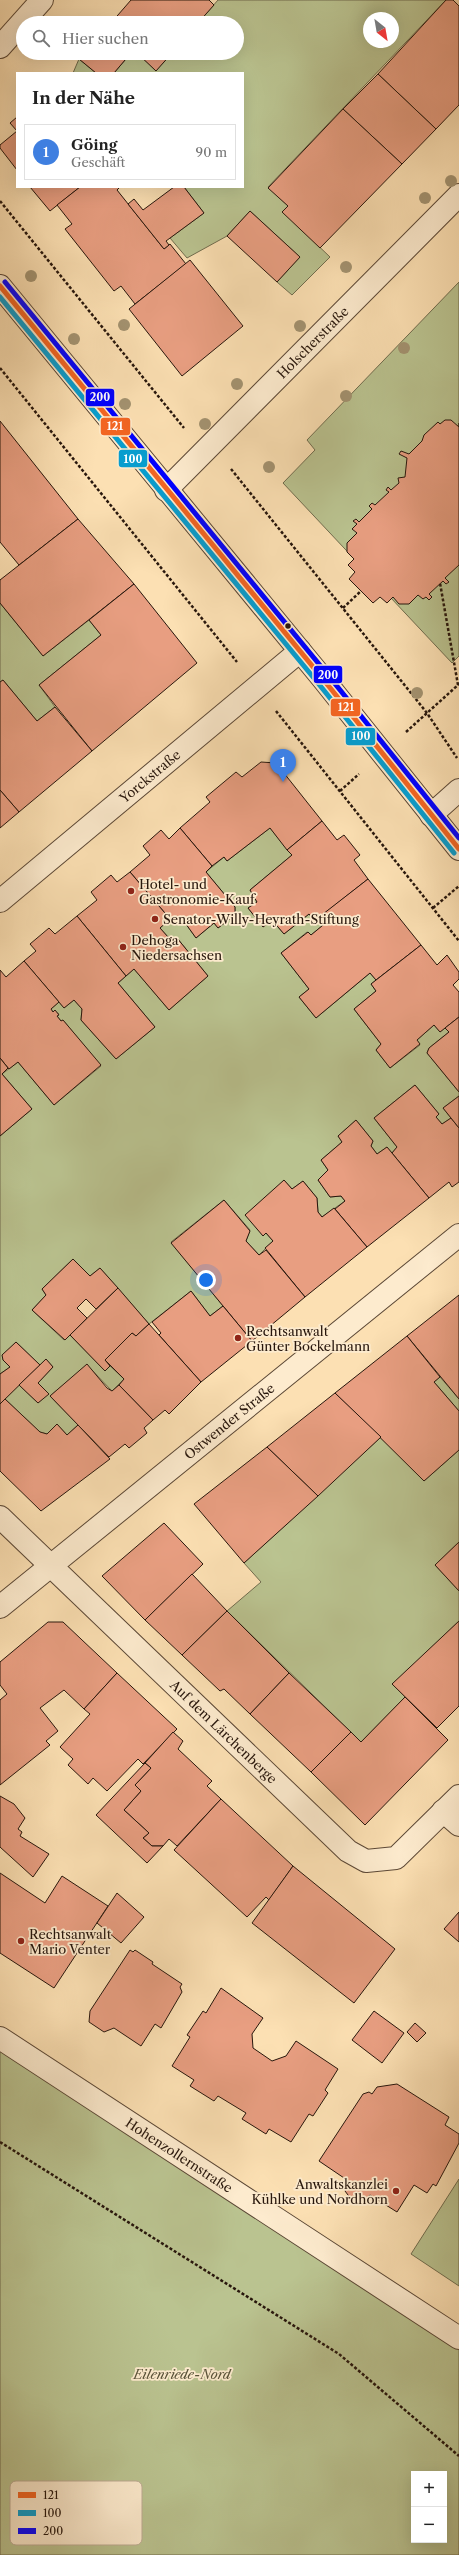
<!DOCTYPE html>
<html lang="de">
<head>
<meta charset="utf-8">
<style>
	body { margin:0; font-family:"Libre Caslon Text",serif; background:#f2f2f2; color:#222 }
	.controls { position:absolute; right:12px; bottom:12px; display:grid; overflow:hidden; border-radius:0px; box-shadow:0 4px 16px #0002 }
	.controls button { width:36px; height:36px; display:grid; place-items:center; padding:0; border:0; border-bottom:1px solid #e0e0e0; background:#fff; color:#222; font:20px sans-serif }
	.compass { position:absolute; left:363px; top:12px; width:36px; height:36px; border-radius:50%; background:#fff; box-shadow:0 4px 16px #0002; rotate:149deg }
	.you { position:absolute; left:206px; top:1280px; width:14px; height:14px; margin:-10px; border:3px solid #fff; border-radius:50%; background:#1a73e8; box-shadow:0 0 0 6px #1a73e833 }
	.badge { display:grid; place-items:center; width:26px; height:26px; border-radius:50%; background:#8f2418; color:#fff; font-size:13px; font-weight:700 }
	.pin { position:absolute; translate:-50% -33px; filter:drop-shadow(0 1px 2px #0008) }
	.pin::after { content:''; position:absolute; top:21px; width:14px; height:12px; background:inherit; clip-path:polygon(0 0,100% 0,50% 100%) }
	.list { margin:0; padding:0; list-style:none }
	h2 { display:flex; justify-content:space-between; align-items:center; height:52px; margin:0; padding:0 16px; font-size:17px }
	h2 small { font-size:13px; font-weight:400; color:#767676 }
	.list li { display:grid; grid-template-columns:26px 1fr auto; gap:12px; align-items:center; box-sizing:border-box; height:56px; margin:0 8px 8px; padding:0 8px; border:1px solid #e0e0e0; border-radius:0px }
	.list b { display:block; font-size:15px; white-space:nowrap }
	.list p { margin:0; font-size:13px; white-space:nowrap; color:#767676 }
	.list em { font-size:13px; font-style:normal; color:#767676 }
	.icon { flex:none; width:22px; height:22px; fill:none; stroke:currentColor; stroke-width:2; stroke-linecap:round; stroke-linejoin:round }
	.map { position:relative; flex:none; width:459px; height:2555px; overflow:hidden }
	.search { position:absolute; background:#fff; box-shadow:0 4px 16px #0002; left:16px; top:16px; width:228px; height:44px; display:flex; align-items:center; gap:10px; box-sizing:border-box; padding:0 14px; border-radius:22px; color:#767676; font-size:15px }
	.panel { position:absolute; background:#fff; box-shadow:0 4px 16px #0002; left:16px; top:72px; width:228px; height:116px; border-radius:0px }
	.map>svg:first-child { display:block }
	.green { fill:#bac390; stroke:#706c4e; fill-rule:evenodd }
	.building { fill:#e89e81; stroke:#27160c }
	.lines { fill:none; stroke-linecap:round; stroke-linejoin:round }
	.minor-casing { stroke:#5c4836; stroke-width:24 }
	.path { stroke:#27160c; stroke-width:2.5; stroke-dasharray:3 2; stroke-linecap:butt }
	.minor { stroke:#fdebce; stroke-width:22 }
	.bus-1-casing { stroke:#fdebce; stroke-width:8 }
	.bus-2-casing { stroke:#fdebce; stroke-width:8 }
	.bus-3-casing { stroke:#fdebce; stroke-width:8 }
	.bus-1 { stroke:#f26522; stroke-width:5 }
	.bus-2 { stroke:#089dce; stroke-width:5 }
	.bus-3 { stroke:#00f; stroke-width:5 }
	.tree { fill:#a39270 }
	.bus-dot { fill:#27160c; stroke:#fdebce; stroke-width:1.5 }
	.poi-dot { fill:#8f2418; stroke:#fdebce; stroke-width:1.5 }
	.labels { text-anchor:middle; stroke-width:3.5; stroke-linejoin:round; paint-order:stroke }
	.street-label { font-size:13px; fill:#27160c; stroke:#fdebce }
	.poi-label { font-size:13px; fill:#27160c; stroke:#fdebce; text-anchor:start }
	.park-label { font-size:13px; font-style:italic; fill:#5a533a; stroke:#fdebce }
	.key { fill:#fdebce; stroke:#bdab94; stroke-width:1 }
	.key-label { font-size:11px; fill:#27160c }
	.line-badge { stroke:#fdebce; stroke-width:1.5 }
	.badge-label { font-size:11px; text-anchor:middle; font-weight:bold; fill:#fff }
</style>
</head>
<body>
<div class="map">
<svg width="459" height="2555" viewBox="0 0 459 2555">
	<rect width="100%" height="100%" fill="#fce0b3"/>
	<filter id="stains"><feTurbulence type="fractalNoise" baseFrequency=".005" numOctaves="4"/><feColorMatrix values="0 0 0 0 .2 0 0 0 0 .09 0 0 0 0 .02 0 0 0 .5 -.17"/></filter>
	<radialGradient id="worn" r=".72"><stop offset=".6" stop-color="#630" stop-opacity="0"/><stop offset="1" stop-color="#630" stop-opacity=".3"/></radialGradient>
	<!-- green -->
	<g class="green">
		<path d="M218,0H446L268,187L288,206L283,212L330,257L292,295L277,282L300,257L250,211L227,236L187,258L170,238L204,213L184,187H243V73H114L131,53H137L156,70L172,53H237V23H198ZM369,18H393V42H369Z"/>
		<path d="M79,59L96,73H73Z"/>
		<path d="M459,282V656L452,663L283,483L315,450L307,440Z"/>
		<path d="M0,603L43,656L89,620L101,635L39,685L55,707L37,721L3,680L0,682Z"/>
		<path d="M270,828L292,855L250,890L257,902L248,908L263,927L272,920L284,934L309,914L315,921L323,914L328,921L311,935L307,932L281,953L309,989L299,997L316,1018L370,973L376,980L371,984L376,991L354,1009L381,1044L376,1050L390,1068L420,1045L417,1040L434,1025L440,1032L445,1028L449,1032L429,1048L427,1053L459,1092V1096L443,1108L451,1118L442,1124L436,1117L439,1114L415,1085L374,1118L397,1147L392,1153L387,1147L377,1154L371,1146L373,1141L356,1120L338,1136L342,1142L321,1160L328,1170L318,1180L330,1197L341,1196L345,1201L322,1217L318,1212L317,1198L303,1181L292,1189L284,1180L263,1235L266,1233L273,1241L259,1255L246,1241L250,1230L224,1200L171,1242L223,1306L210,1316L191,1291L149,1324L100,1268L90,1276L73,1259L42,1289L46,1295L32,1310L64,1340L70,1335L105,1371L110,1366L124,1379L112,1391L87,1365L50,1396L78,1425L67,1435L57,1424L47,1434L40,1432L5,1399L19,1385L38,1403L48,1394L38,1383L53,1367L46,1359L40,1365L16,1342L3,1355V1360L10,1367L0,1374V1136L32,1109L2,1074L18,1062L54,1105L101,1066L63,1020L61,1021L57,1016L59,1014L55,1011L53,1012L51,1009L59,1002L64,1008L74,1000L82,1009L81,1020L116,1059L155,1027L118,983L134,969L169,1010L208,976L177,938L168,937L160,928L170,919L183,920L196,938L214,923L218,928L235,915V907L206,872L224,857L227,861Z"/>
		<path d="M440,1377L459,1399V1411L434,1382Z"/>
		<path d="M381,1437L424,1481L459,1450V1542L435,1565L459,1591V1621L393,1684L405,1697L361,1742L227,1611L261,1582L244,1563Z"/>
		<path d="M0,2038L459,2338V2555H0ZM414,2474H444V2540H414Z"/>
		<path d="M459,2179V2286L411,2254Z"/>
	</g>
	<!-- building -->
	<g class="building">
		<path d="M131,0H209L214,5L198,23H111Z"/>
		<path d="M446,0H453L459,6V105L436,129L378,74Z"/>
		<path d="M84,53H131L114,73H96L79,59Z"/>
		<path d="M137,53H172L156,71Z"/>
		<path d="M378,74L436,129L402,164L343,109Z"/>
		<path d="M343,109L402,164L320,248L282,212L288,206L268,188Z"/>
		<path d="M17,117V170L0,148V145L17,131L10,123Z"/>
		<path d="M30,187H80L50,211Z"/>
		<path d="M80,187H120L117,190L164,249L170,244L186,264L135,304L121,286L114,291L65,229L72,224L57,205Z"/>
		<path d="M174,187H184L204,213L166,241L169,245L164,249L128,204L134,199L143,210Z"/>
		<path d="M250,211L300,257L277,282L227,236Z"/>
		<path d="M190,260L243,326L182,376L129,309Z"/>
		<path d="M445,420H451L459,427V423V565L445,578L449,582L446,584L443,581L429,594L432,597L429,600L426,597L423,599L418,595L409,604H399L393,597L387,603L380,597L373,603L349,579L355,572L348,565L354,559L347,552V543L357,533L352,529L357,524L353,521L356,519L359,522L372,509L369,506L372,503L375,505L389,492L386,490L388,487L391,490L399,483L398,478L405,477L407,458L399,454L401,451L409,454L422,441L424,435L438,422L440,424Z"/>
		<path d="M0,421L78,519L19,565L0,542Z"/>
		<path d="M78,519L134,584L43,656L0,603V580Z"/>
		<path d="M134,584L197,663L92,751L39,685L101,635L89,620Z"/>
		<path d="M3,680L37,721L55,707L92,751L19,812L0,790V682Z"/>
		<path d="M261,762L276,763L322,821L287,850L270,828L227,861L224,857L212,866L180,828L210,802L206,797L236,772L242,777Z"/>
		<path d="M0,790L19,812L0,828Z"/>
		<path d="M322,821L337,840L344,835L360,855L354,860L368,879L315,921L309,914L284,934L272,920L263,927L248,908L257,902L250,890L292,855L287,850Z"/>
		<path d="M180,828L212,866L206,872L235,907V915L218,928L214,923L196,938L183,920L170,919L130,872L150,855L143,846L161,830L169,839Z"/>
		<path d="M130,872L170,919L160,928L168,937L177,938L208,976L169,1010L134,969L126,976L77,916L97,900L91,892L111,875L117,882Z"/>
		<path d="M368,879L421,945L376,980L370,973L316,1018L299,997L309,989L281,953L308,932L311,935L328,921L323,914Z"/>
		<path d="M77,916L126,976L118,983L155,1027L116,1059L81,1020L82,1009L74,1000L64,1008L24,961L36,951L30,944L49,928L55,934Z"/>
		<path d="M421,945L437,965L447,955L459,972V979L453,985L459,992V1017L440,1032L434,1025L417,1040L420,1044L390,1068L376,1050L381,1044L354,1009L376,991L371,984Z"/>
		<path d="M24,961L59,1002L51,1009L53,1012L55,1010L59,1015L57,1016L61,1021L63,1020L101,1065L54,1105L18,1062L9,1069L0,1058V970L6,977Z"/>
		<path d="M459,1017V1092L427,1053L429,1048L449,1032L445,1028Z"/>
		<path d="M0,1058L8,1068L2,1074L32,1109L0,1136Z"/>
		<path d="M415,1085L439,1114L436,1117L442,1124L451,1118L459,1128V1182L452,1187L449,1182L429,1198L392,1153L397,1147L374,1118Z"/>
		<path d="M459,1096V1128L443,1108Z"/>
		<path d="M356,1120L373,1141L371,1146L377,1154L387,1147L429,1198L367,1247L335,1209L345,1201L341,1196L330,1197L318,1180L328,1170L321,1160L342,1142L338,1136Z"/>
		<path d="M284,1180L292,1189L303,1181L317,1198L318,1212L322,1217L334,1208L367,1247L305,1297L265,1248L273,1241L266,1233L263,1236L245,1215Z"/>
		<path d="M224,1200L250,1231L246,1241L259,1255L266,1250L305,1297L252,1341L171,1243Z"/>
		<path d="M73,1259L90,1276L100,1268L118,1288L96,1309L86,1299L77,1308L87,1318L65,1340L32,1310L46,1295L42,1289Z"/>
		<path d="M118,1288L149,1324L136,1336L132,1333L105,1360L110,1366L105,1371L70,1335Z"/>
		<path d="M191,1291L210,1316L223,1306L252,1341L201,1382L159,1335L161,1333L152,1322Z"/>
		<path d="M459,1295V1399L407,1336Z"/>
		<path d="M149,1324L201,1382L169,1414L165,1410L153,1420L119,1385L124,1379L105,1360L132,1333L136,1336Z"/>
		<path d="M407,1336L440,1377L434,1382L459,1411V1450L424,1481L335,1393Z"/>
		<path d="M16,1342L40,1365L0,1404V1374L10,1367L3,1360L2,1355Z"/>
		<path d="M46,1359L53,1367L38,1383L49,1394L38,1403L19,1385Z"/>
		<path d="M87,1364L107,1388L112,1391L119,1385L153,1420L144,1428L147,1433L129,1448L125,1444L109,1457L50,1396Z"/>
		<path d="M335,1393L381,1437L318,1496L267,1447Z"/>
		<path d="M5,1399L40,1432L47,1434L57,1424L67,1435L78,1425L110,1459L41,1511L0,1471V1404Z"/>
		<path d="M267,1447L318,1496L244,1563L194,1504Z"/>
		<path d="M164,1523L203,1564L145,1620L102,1576Z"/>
		<path d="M459,1542V1591L435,1565Z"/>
		<path d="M192,1574L227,1611L182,1655L145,1620Z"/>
		<path d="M227,1611L289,1673L250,1714L224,1689L220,1691L182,1655Z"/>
		<path d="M459,1621V1706L437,1728L392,1684Z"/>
		<path d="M48,1622H63L117,1673L84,1709L64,1690L40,1708L58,1731L46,1741L50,1745L0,1785V1700L7,1694L0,1685V1662Z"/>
		<path d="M117,1673L177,1729L143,1764L138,1759L107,1791L93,1778L88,1784L68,1765L73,1759L60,1747L90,1714L84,1709Z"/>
		<path d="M289,1673L351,1732L311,1772L250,1714Z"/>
		<path d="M405,1697L448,1740L365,1825L311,1772L351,1732L361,1742Z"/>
		<path d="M173,1732L183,1741L178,1749L212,1781L207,1786L221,1799L177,1846L169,1839L163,1846H152L143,1838L149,1833L124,1810L141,1791L135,1785L151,1768L145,1763Z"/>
		<path d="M145,1763L151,1768L135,1785L141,1791L124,1810L149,1833L143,1838L152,1846H163L147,1863L96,1815Z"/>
		<path d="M0,1796L14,1804L25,1818L18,1829L22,1832L20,1836L49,1854L33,1877L0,1847Z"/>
		<path d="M221,1799L293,1866L269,1900L266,1897L247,1917L174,1850Z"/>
		<path d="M293,1866L395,1949L354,2003L252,1923Z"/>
		<path d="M0,1873L45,1903L62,1876L108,1906L54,1988L0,1953Z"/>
		<path d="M117,1893L144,1917L121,1943L97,1923Z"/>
		<path d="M459,1912V1942L444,1929Z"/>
		<path d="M130,1950L133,1952L135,1950L153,1962L152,1964L182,1984L180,1987L182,1992L161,2028L155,2024L141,2046L114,2028L104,2032L89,2022L90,2011Z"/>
		<path d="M221,1988L263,2018L252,2034L253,2048L272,2061L286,2056L296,2041L338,2069L325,2090L328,2093L313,2116L309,2114L291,2142L269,2129L266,2134L242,2119L246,2113L218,2096L214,2101L190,2086L194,2080L172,2066L190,2037L187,2035L203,2011L206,2013Z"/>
		<path d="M374,2011L404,2033L382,2063L352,2040Z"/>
		<path d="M415,2023L426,2033L417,2042L407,2032Z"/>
		<path d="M397,2084L449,2117L445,2125L459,2134V2143L436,2186L433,2184L427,2193L414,2185L397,2212L370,2195L363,2201L351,2199L345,2191L347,2180L319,2161L363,2094L369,2092L372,2094L377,2087Z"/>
	</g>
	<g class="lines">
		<!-- minor casing -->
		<g class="minor-casing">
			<g id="minor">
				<path d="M0,47L42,0"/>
				<path d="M0,286L323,679L459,849"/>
				<path id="s1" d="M166,490L459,195"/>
				<path d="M431,815L459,790"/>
				<path id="s2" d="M0,901L300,651"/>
				<path id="s3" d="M0,1517L348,1851L366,1861L396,1858L459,1796"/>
				<path id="s4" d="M0,1607L459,1235"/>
				<path d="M443,1811L459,1825"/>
				<path id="s5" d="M0,2038L459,2338"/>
			</g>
		</g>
		<!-- path -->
		<g class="path">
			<path d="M0,201L184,428"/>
			<path d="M0,368L237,662"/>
			<path d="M231,469L427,713L457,758"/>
			<path d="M343,608L361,591"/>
			<path d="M276,711L459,941"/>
			<path d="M406,732L458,685L440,583"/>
			<path d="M340,791L359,774"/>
			<path d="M433,908L459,886"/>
			<path d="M0,2142L339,2354L459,2456"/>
		</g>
		<!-- minor -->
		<use href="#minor" class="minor"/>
		<!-- bus-1 casing -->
		<g class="bus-1-casing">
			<path id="bus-1" d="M0,286L323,679L459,849"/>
		</g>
		<!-- bus-2 casing -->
		<g class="bus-2-casing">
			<path id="bus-2" d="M0,297L318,683L454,853"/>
		</g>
		<!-- bus-3 casing -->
		<g class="bus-3-casing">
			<path id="bus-3" d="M5,282L328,675L459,838"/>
		</g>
		<!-- bus-1 -->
		<use href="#bus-1" class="bus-1"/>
		<!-- bus-2 -->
		<use href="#bus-2" class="bus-2"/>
		<!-- bus-3 -->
		<use href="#bus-3" class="bus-3"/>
	</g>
	<!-- trees -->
	<g class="tree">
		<circle cx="451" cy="181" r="6"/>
		<circle cx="425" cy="198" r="6"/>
		<circle cx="346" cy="267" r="6"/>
		<circle cx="31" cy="276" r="6"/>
		<circle cx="124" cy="325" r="6"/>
		<circle cx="300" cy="326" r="6"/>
		<circle cx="74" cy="339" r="6"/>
		<circle cx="404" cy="348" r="6"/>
		<circle cx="237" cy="384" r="6"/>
		<circle cx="346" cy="396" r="6"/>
		<circle cx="125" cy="404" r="6"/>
		<circle cx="205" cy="424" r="6"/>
		<circle cx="269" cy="467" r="6"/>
		<circle cx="417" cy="693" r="6"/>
	</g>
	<!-- markers -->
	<circle class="bus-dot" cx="288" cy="626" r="3.5"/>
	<g class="poi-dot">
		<circle cx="131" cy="891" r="4"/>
		<circle cx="155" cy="919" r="4"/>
		<circle cx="123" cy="947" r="4"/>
		<circle cx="238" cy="1338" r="4"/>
		<circle cx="21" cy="1941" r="4"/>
		<circle cx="396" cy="2191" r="4"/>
	</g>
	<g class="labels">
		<!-- street labels -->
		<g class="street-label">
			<text dy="5" stroke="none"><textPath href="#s1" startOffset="208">Holscherstraße</textPath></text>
			<text dy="5" stroke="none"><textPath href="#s2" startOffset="195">Yorckstraße</textPath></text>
			<text dy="5" stroke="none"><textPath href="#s4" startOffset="295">Ostwender Straße</textPath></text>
			<text dy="5" stroke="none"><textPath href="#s3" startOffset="310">Auf dem Lärchenberge</textPath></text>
			<text dy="5" stroke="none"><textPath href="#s5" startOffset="214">Hohenzollernstraße</textPath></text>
		</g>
		<!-- poi labels -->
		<g class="poi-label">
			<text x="139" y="889">Hotel- und<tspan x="139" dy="15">Gastronomie-Kauf</tspan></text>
			<text x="163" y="924">Senator-Willy-Heyrath-Stiftung</text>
			<text x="131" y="945">Dehoga<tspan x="131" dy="15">Niedersachsen</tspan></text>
			<text x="246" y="1336">Rechtsanwalt<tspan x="246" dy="15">Günter Bockelmann</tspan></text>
			<text x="29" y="1939">Rechtsanwalt<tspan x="29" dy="15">Mario Venter</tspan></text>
			<text x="388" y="2189" text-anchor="end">Anwaltskanzlei<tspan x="388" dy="15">Kühlke und Nordhorn</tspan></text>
		</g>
		<!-- park labels -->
		<g class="park-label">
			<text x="182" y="2379">Eilenriede-Nord</text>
		</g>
	</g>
	<!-- legend -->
	<rect x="10" y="2481" width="132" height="64" rx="6" class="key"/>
	<rect x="18" y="2492" width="18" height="6" fill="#f26522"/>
	<rect x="18" y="2510" width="18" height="6" fill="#089dce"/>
	<rect x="18" y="2528" width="18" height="6" fill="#00f"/>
	<g class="key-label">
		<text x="43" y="2499">121</text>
		<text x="43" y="2517">100</text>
		<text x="43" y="2535">200</text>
	</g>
	<g class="line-badge">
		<rect x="85" y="388" width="30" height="19" rx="4" fill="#00f"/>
		<rect x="100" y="417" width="31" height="19" rx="4" fill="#f26522"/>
		<rect x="118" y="449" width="30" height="19" rx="4" fill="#089dce"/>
		<rect x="313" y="665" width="30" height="19" rx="4" fill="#00f"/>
		<rect x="330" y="698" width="31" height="19" rx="4" fill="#f26522"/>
		<rect x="345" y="727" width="31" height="19" rx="4" fill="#089dce"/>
	</g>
	<g class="badge-label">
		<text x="100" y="401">200</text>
		<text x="115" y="430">121</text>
		<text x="133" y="463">100</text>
		<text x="328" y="679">200</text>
		<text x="346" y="711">121</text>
		<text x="361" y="740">100</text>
	</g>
	<rect width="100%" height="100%" filter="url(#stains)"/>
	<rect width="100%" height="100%" fill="url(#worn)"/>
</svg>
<div class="controls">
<button>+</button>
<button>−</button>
</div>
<svg class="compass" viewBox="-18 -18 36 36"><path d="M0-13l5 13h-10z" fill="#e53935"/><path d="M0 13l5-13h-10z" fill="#767676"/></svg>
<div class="you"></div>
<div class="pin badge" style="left:283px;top:782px;background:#3f7fe0">1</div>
<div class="search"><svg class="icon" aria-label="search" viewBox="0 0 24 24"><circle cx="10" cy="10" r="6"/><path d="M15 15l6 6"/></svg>Hier suchen</div>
<section class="panel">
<h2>In der Nähe<small></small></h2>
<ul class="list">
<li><span class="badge" style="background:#3f7fe0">1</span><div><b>Göing</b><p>Geschäft</p></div><em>90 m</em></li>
</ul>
</section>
</div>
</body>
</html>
